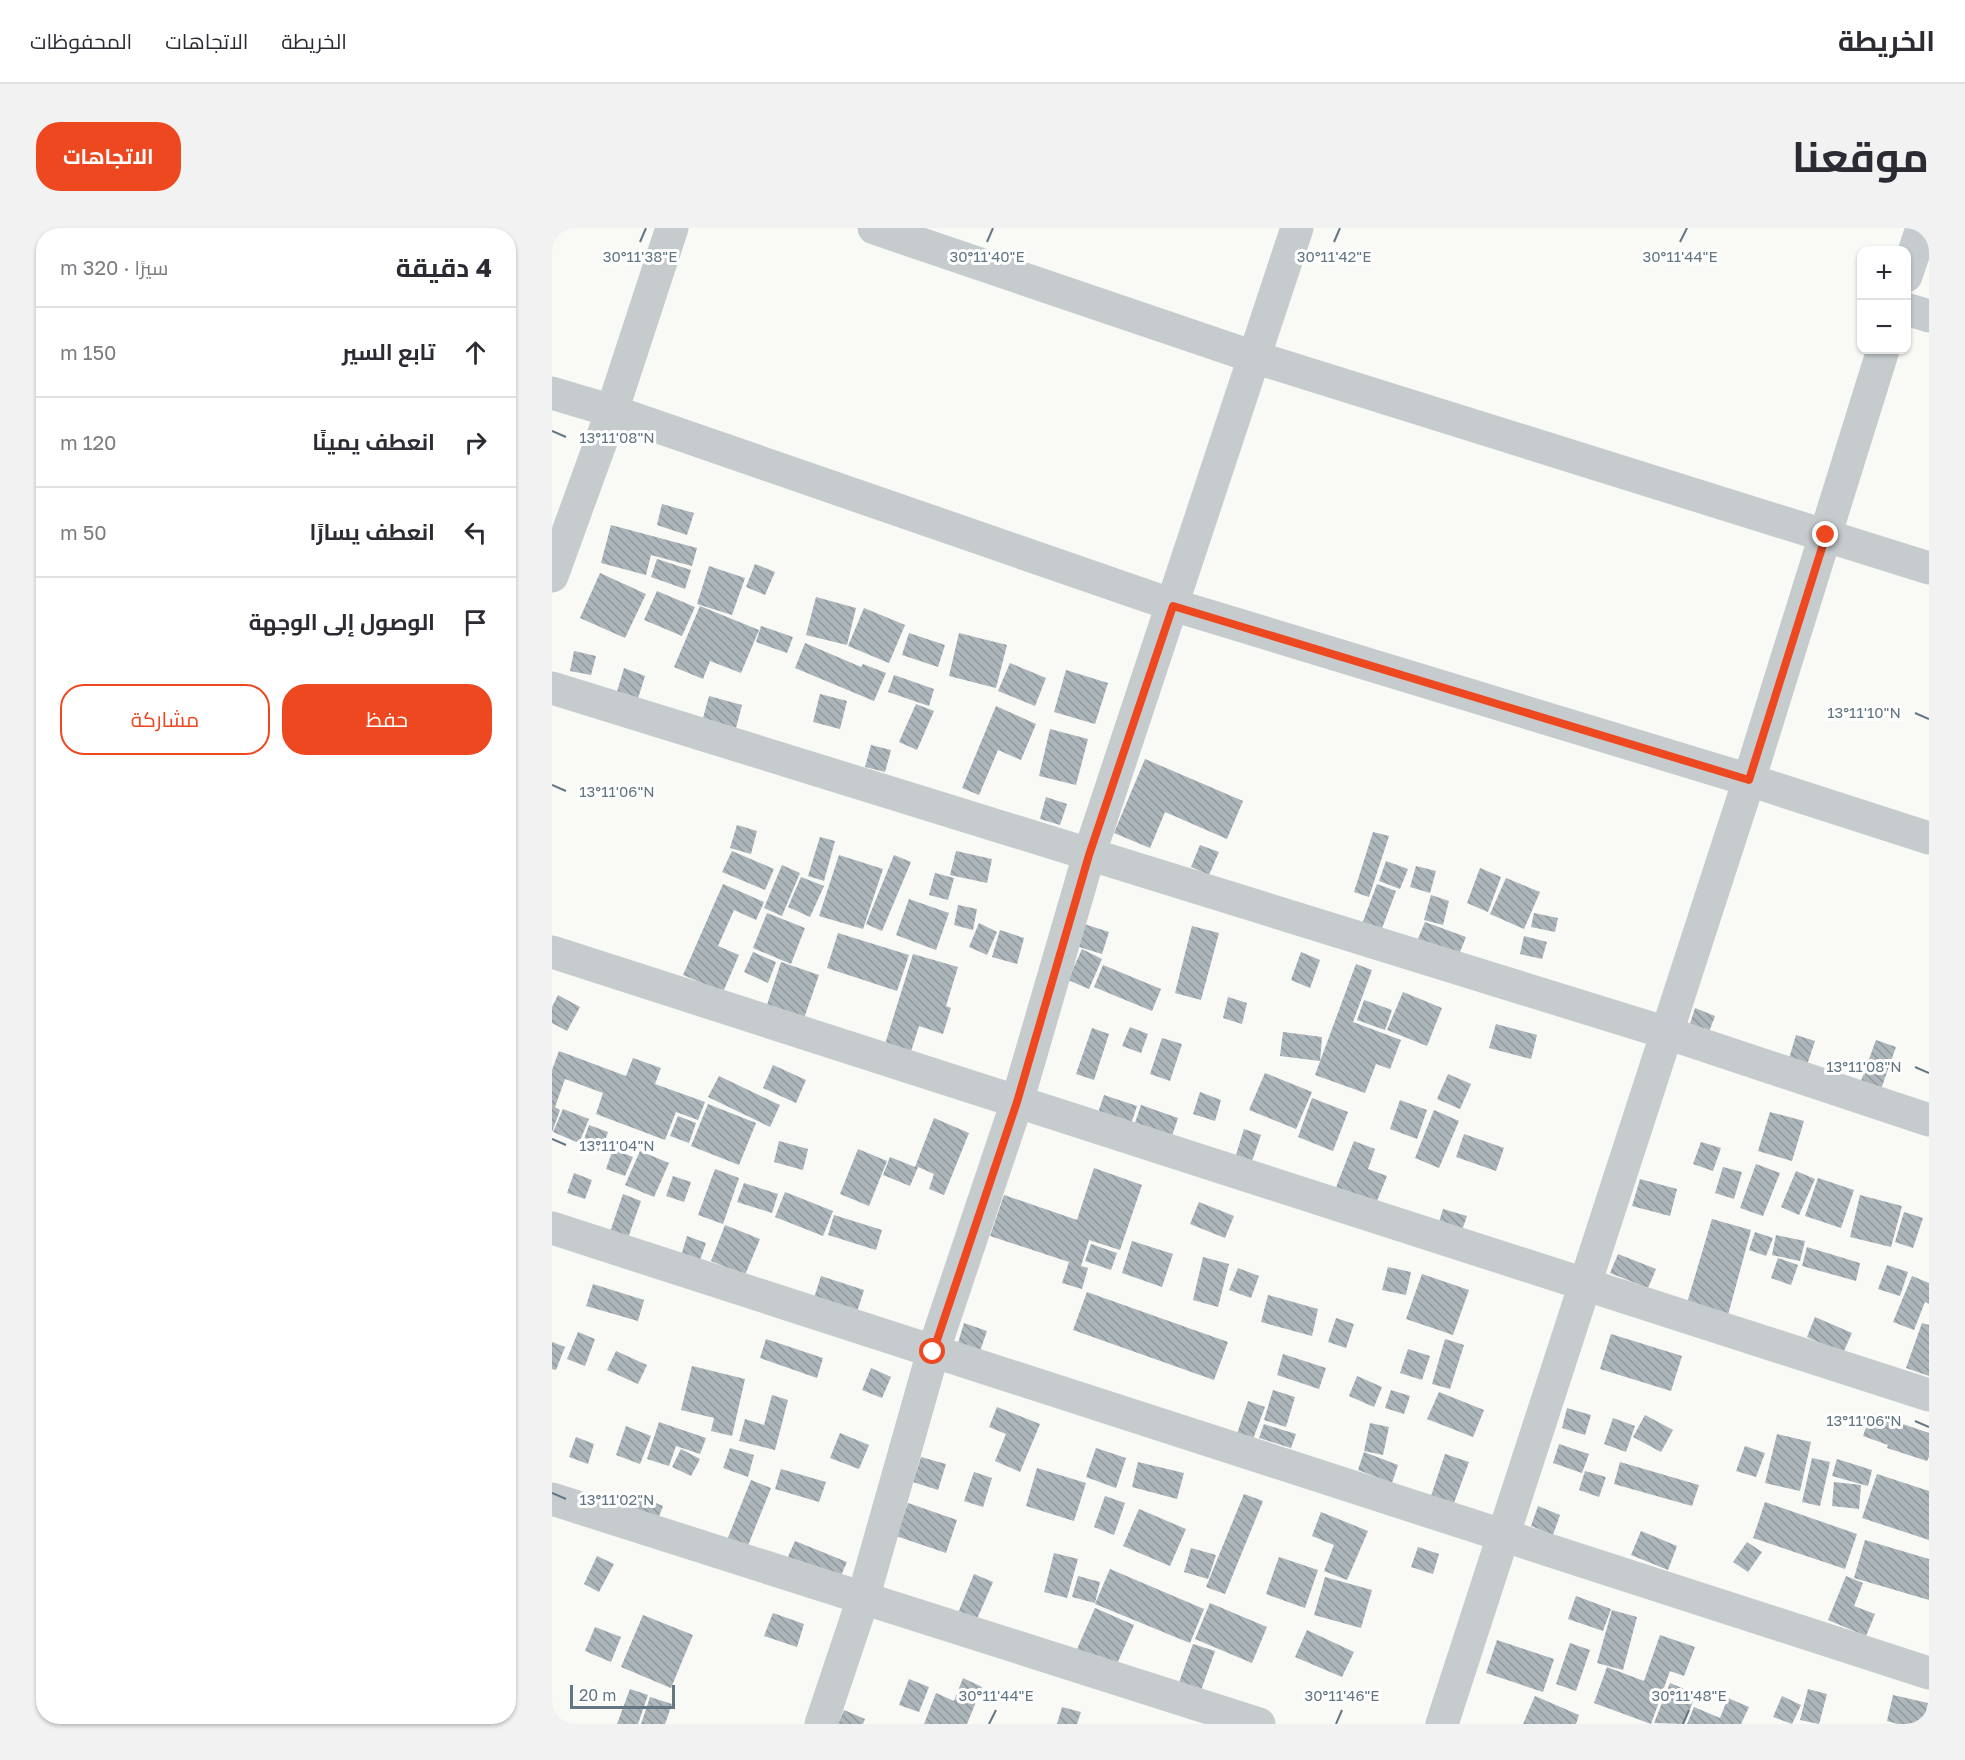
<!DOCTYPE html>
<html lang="ar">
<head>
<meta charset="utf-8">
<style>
	body { margin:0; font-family:"Golos Text",Cairo,sans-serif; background:#f2f2f3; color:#2b2b33; direction:rtl }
	.controls { position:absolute; right:18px; top:18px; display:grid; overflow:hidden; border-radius:12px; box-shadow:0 2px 4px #0004 }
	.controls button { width:54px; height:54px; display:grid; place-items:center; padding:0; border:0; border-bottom:2px solid #e1e1e2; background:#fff; color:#2b2b33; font:30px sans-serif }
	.scale { position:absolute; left:18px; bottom:15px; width:105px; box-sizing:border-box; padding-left:6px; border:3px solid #627683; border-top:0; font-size:16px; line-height:21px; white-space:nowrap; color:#627683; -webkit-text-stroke:4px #fff; paint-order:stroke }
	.stop { position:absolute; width:18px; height:18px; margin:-14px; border:4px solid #ee4820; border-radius:50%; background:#fff }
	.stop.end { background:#ee4820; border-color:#fff; box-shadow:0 2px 6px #0008 }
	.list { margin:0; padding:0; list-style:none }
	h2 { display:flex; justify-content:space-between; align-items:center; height:78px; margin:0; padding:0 24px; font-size:26px }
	h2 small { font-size:20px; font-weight:400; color:#7c7c81 }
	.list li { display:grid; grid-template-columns:39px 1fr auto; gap:18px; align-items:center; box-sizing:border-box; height:90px; padding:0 24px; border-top:2px solid #e1e1e2 }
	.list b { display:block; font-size:22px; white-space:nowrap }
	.list em { font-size:20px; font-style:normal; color:#7c7c81 }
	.actions { display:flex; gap:12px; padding:18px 24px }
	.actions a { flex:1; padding:14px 0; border:2px solid #ee4820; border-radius:24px; text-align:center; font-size:21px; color:#ee4820 }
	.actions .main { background:#ee4820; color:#fff }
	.icon { flex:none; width:33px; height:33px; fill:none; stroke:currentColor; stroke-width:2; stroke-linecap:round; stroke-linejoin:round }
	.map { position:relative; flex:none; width:1377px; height:1496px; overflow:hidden; direction:ltr; border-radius:24px }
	header { display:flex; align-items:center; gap:36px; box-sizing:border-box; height:84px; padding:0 30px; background:#fff; border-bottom:2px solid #e1e1e2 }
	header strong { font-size:28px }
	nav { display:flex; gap:33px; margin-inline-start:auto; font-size:21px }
	.intro { display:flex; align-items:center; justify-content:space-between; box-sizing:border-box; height:144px; padding:0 36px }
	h1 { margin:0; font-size:42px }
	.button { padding:15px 27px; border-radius:24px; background:#ee4820; color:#fff; font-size:21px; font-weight:700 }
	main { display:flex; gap:36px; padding:0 36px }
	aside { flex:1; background:#fff; border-radius:24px; box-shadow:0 2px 4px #0004 }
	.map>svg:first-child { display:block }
	.building { fill:url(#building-back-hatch) }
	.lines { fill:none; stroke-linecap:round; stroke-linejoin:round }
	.minor { stroke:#c6cbce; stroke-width:33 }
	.route { stroke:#ee4820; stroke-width:8 }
	.ticks { fill:none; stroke:#627683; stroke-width:2 }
	.ticks-label { font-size:15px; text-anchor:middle; fill:#627683; stroke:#fff; stroke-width:6; stroke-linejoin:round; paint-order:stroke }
</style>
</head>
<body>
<header>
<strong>الخريطة</strong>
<nav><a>الخريطة</a><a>الاتجاهات</a><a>المحفوظات</a></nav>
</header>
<div class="intro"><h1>موقعنا</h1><a class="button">الاتجاهات</a></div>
<main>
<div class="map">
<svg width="1377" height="1496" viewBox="0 0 1377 1496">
	<defs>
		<pattern id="building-back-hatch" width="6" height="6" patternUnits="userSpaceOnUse" patternTransform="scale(1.5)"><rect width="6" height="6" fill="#acb6bb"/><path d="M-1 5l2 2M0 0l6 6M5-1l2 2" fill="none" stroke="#8f999d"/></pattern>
	</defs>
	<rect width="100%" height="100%" fill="#f9f9f6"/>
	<!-- building -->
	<g class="building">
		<path d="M110,276L142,285L135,307L105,297Z"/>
		<path d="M59,297L145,320L140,338L99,327L94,347L49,335Z"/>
		<path d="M105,331L139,342L133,361L99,349Z"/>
		<path d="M203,336L223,344L213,367L194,359Z"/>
		<path d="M157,338L193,350L180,387L145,376Z"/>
		<path d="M48,345L94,366L73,410L28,390Z"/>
		<path d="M105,363L143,379L130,408L92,392Z"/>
		<path d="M264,369L304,380L295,417L254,407Z"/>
		<path d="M148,378L207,402L189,445L158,433L151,451L122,439Z"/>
		<path d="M312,380L353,397L337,435L296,418Z"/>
		<path d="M209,398L241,409L235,425L204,414Z"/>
		<path d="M357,405L393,417L386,439L350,427Z"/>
		<path d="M407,405L455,417L444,460L397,448Z"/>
		<path d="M253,415L309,439L311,436L334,445L322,473L243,440Z"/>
		<path d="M22,423L44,428L39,447L18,443Z"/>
		<path d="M458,435L494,450L483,478L446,463Z"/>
		<path d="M72,440L93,448L83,480L62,474Z"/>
		<path d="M514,442L556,455L543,496L502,484Z"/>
		<path d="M342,447L382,461L377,478L336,464Z"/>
		<path d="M268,466L295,473L288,501L261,494Z"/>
		<path d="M157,468L190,477L184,500L151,490Z"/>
		<path d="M364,476L382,483L365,522L347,514Z"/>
		<path d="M444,478L484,496L469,532L446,522L427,567L410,560Z"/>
		<path d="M498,501L536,511L524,557L487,548Z"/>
		<path d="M319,517L339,522L333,544L313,539Z"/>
		<path d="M593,531L691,573L675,611L613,584L598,620L562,605Z"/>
		<path d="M494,569L515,576L508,597L488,591Z"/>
		<path d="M185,597L205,603L199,626L178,620Z"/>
		<path d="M821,604L837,608L817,669L802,664Z"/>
		<path d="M268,609L283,613L272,653L256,648Z"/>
		<path d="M648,617L667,624L657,647L639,639Z"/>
		<path d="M180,623L222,641L213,662L170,644Z"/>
		<path d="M404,623L440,631L435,655L398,647Z"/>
		<path d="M287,627L331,641L311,701L267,688Z"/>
		<path d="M342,627L359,634L330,703L314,696Z"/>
		<path d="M834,633L856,641L848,661L827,653Z"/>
		<path d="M230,637L248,645L230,688L212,680Z"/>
		<path d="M864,638L884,643L878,665L858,659Z"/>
		<path d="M928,640L949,649L936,684L915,675Z"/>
		<path d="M383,645L402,650L396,672L377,667Z"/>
		<path d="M249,649L272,658L258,689L236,679Z"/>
		<path d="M954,650L988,664L972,701L938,686Z"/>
		<path d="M171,656L212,674L204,692L182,682L166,718L187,727L171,764L131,747Z"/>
		<path d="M825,656L844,663L829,703L810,696Z"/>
		<path d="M879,667L897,673L891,697L872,692Z"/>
		<path d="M357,671L397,685L384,722L344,707Z"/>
		<path d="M406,677L425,681L421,702L402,697Z"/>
		<path d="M215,685L253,700L239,736L201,720Z"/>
		<path d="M982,685L1006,690L1003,704L979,699Z"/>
		<path d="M873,694L914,709L906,729L865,713Z"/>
		<path d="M427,695L445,704L435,727L417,719Z"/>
		<path d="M532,696L557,704L550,726L524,718Z"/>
		<path d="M640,698L667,705L649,772L623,765Z"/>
		<path d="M448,702L472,710L465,736L440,729Z"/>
		<path d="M286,705L357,727L345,763L275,740Z"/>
		<path d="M972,708L995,714L990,731L968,726Z"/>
		<path d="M530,721L550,731L537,761L516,752Z"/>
		<path d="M201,724L224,734L216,755L192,744Z"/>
		<path d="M749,724L768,732L758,760L739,752Z"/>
		<path d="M361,726L406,739L394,778L399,780L391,806L367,798L356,833L330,826Z"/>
		<path d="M229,734L267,747L249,799L212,786Z"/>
		<path d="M804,736L820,742L801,794L849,812L838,841L824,836L813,865L763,847Z"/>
		<path d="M551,737L609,761L600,783L542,759Z"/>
		<path d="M851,764L890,780L875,818L835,802Z"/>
		<path d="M6,767L28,779L15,803L0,795V779Z"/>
		<path d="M676,769L695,775L690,796L671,790Z"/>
		<path d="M812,772L840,782L833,802L805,792Z"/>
		<path d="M1143,780L1163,788L1155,809L1136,802Z"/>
		<path d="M944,796L985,807L979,831L937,820Z"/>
		<path d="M578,799L596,806L589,825L570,818Z"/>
		<path d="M540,800L557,806L542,852L524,846Z"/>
		<path d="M731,804L770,809L768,833L728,828Z"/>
		<path d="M1244,807L1263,813L1254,840L1236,834Z"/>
		<path d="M610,810L630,816L618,853L598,846Z"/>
		<path d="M1324,812L1344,819L1329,861L1309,853Z"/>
		<path d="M7,823L74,848L81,830L109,840L103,856L153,874L146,892L124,884L113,912L44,886L51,865L13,851L3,879L8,882L0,904V842Z"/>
		<path d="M221,837L254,852L244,875L211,860Z"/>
		<path d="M713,845L760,864L744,901L697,882Z"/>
		<path d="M896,846L919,856L908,881L885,871Z"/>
		<path d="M167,848L228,877L218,899L156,869Z"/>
		<path d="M648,864L669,872L663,893L641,886Z"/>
		<path d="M552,867L585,878L579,896L546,885Z"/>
		<path d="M760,870L796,884L781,923L746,909Z"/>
		<path d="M848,872L875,882L865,911L838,901Z"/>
		<path d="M156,876L204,895L187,937L139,918Z"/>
		<path d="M589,877L626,890L620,908L583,895Z"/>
		<path d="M11,881L37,891L27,915L1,904Z"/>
		<path d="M882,882L907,893L887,940L863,930Z"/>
		<path d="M1218,884L1252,893L1240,933L1206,923Z"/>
		<path d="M126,888L144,895L137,915L118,908Z"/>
		<path d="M382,890L417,905L392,967L377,961L382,946L366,939L358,958L331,947L338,929L363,939Z"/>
		<path d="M37,897L56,904L49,924L30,917Z"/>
		<path d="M692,901L709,907L699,936L683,930Z"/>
		<path d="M912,906L952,920L944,943L904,929Z"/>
		<path d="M227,913L256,921L251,942L222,934Z"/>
		<path d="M802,913L823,921L816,941L835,948L823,978L783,962Z"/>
		<path d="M1149,914L1169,920L1161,943L1141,936Z"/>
		<path d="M61,921L81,929L73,948L54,941Z"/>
		<path d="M306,921L335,933L317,978L288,966Z"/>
		<path d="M88,923L117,935L102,969L73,957Z"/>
		<path d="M1204,936L1228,945L1211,988L1188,980Z"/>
		<path d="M1171,939L1190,944L1182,971L1163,965Z"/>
		<path d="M542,940L590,957L568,1022L537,1012L529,1038L536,1040L530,1061L510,1055L517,1034L438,1008L452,967L525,992Z"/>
		<path d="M163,941L187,950L171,996L146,987Z"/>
		<path d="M1244,943L1263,951L1247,987L1229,979Z"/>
		<path d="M22,945L40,952L33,971L15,965Z"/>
		<path d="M121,948L139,954L132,974L114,968Z"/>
		<path d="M1266,950L1302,962L1289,1000L1253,988Z"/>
		<path d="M1088,951L1125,961L1118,988L1080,978Z"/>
		<path d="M192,955L226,966L220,985L185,974Z"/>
		<path d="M233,964L281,983L271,1008L223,989Z"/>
		<path d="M71,966L89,973L76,1010L58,1004Z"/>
		<path d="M1308,967L1350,978L1339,1019L1298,1009Z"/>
		<path d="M647,974L682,988L673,1010L638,996Z"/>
		<path d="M891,981L915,988L908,1008L885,1001Z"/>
		<path d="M1352,984L1371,990L1361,1020L1343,1014Z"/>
		<path d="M282,987L330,1002L324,1022L276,1007Z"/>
		<path d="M1160,991L1199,1002L1176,1087L1135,1075Z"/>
		<path d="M173,997L208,1011L193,1047L159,1033Z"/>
		<path d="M1203,1004L1221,1010L1214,1028L1197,1022Z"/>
		<path d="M1224,1007L1253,1013L1248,1033L1220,1027Z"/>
		<path d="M135,1008L154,1015L147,1035L129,1028Z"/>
		<path d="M580,1013L621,1026L610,1059L570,1045Z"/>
		<path d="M539,1016L565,1025L559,1042L533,1033Z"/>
		<path d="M1255,1019L1308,1035L1304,1053L1250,1038Z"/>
		<path d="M1066,1026L1104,1041L1096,1060L1058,1045Z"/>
		<path d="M651,1029L677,1036L666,1079L641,1072Z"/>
		<path d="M1226,1030L1246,1037L1239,1057L1219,1050Z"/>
		<path d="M1335,1037L1356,1044L1348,1068L1326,1061Z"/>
		<path d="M836,1039L859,1044L854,1067L830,1062Z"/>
		<path d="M686,1040L707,1048L699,1070L677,1062Z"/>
		<path d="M870,1046L917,1062L901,1107L854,1091Z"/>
		<path d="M269,1048L312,1062L305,1084L262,1070Z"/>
		<path d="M1360,1048L1377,1055V1076L1373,1074L1362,1102L1341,1094Z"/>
		<path d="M41,1056L92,1072L86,1093L34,1078Z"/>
		<path d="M535,1064L676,1114L662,1152L521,1102Z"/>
		<path d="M716,1067L766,1081L760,1108L709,1094Z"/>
		<path d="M1263,1089L1300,1105L1291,1125L1255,1109Z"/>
		<path d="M784,1090L802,1096L794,1120L776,1114Z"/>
		<path d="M412,1095L435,1103L425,1132L403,1125Z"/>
		<path d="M1370,1095L1377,1097V1148L1354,1140Z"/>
		<path d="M26,1104L43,1111L33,1138L15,1131Z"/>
		<path d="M1059,1106L1130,1128L1119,1163L1048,1141Z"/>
		<path d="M214,1111L271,1130L265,1150L208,1130Z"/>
		<path d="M893,1111L912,1117L898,1161L880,1156Z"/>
		<path d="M0,1114L13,1119L4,1142L0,1141Z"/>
		<path d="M856,1121L878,1128L870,1152L848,1145Z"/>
		<path d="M64,1123L95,1137L86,1156L55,1142Z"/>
		<path d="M731,1126L774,1140L767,1161L725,1147Z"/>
		<path d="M140,1138L193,1151L180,1208L159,1203L162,1190L129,1182Z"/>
		<path d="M319,1140L339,1149L330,1170L310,1162Z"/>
		<path d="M805,1148L830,1159L822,1179L797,1168Z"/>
		<path d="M721,1162L743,1169L734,1199L712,1192Z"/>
		<path d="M839,1162L858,1168L852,1186L833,1180Z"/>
		<path d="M887,1164L932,1182L921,1209L875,1191Z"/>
		<path d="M220,1167L236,1172L223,1222L187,1213L193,1191L212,1197Z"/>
		<path d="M696,1173L713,1179L701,1211L685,1206Z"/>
		<path d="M445,1179L488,1196L468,1244L443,1233L454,1206L437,1199Z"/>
		<path d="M1015,1180L1039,1187L1033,1207L1010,1200Z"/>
		<path d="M1319,1185L1377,1205V1229L1375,1233L1335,1220L1336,1217L1311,1208Z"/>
		<path d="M1093,1187L1121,1202L1109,1224L1081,1209Z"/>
		<path d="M1061,1190L1083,1198L1074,1224L1052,1216Z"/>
		<path d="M107,1194L154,1210L148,1226L124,1218L117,1238L95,1231Z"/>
		<path d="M818,1195L837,1199L831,1227L812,1223Z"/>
		<path d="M712,1196L744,1206L739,1220L707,1210Z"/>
		<path d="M74,1198L99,1208L88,1236L64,1227Z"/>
		<path d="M288,1205L317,1217L307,1241L278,1230Z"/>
		<path d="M1225,1206L1259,1214L1248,1263L1213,1255Z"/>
		<path d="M24,1209L42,1216L36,1236L17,1229Z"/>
		<path d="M1007,1216L1037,1226L1030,1245L1001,1235Z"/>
		<path d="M1193,1218L1213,1225L1204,1249L1184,1243Z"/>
		<path d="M178,1220L202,1227L196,1249L171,1240Z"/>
		<path d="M544,1220L574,1230L564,1260L534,1249Z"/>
		<path d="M129,1221L148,1231L139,1248L120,1239Z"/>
		<path d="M812,1224L846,1237L840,1255L806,1242Z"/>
		<path d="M893,1226L917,1234L902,1275L879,1268Z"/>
		<path d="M369,1229L394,1236L386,1262L361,1254Z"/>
		<path d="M1260,1230L1278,1234L1268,1278L1250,1274Z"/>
		<path d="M1285,1231L1320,1242L1316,1258L1280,1248Z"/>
		<path d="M586,1234L632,1245L625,1271L580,1259Z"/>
		<path d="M1068,1234L1147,1257L1140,1278L1062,1256Z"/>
		<path d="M485,1240L534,1255L522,1293L474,1278Z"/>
		<path d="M229,1241L274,1254L267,1274L223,1261Z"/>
		<path d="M1033,1243L1054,1249L1047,1269L1027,1262Z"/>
		<path d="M422,1244L440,1250L431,1279L412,1273Z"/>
		<path d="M1325,1246L1377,1263V1312L1310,1290Z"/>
		<path d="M199,1252L219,1260L195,1320L175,1312Z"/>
		<path d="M1282,1254L1309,1257L1307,1281L1280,1278Z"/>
		<path d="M692,1266L711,1273L673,1366L654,1359Z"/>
		<path d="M84,1267L111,1278L104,1296L77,1285Z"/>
		<path d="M553,1268L573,1275L562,1307L542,1299Z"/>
		<path d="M1213,1274L1305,1306L1293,1341L1201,1310Z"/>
		<path d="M356,1275L405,1292L394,1325L344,1308Z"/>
		<path d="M986,1278L1008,1287L1001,1307L979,1298Z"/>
		<path d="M587,1281L634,1301L618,1338L571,1318Z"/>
		<path d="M769,1284L816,1303L795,1352L772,1343L782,1317L760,1308Z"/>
		<path d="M1089,1303L1125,1318L1116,1342L1079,1327Z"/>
		<path d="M1313,1312L1377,1331V1372L1302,1350Z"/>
		<path d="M243,1313L295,1334L287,1352L235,1331Z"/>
		<path d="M1195,1314L1210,1324L1196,1344L1181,1334Z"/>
		<path d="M866,1319L887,1326L881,1346L859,1339Z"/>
		<path d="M639,1320L664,1327L656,1351L632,1344Z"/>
		<path d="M502,1325L526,1331L515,1370L492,1364Z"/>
		<path d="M45,1328L62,1336L47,1364L32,1356Z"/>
		<path d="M727,1329L766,1342L753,1380L714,1366Z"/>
		<path d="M558,1341L652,1381L638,1415L543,1376Z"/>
		<path d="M422,1346L441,1354L422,1398L404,1390Z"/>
		<path d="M526,1348L548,1354L543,1375L520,1369Z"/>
		<path d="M1294,1348L1311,1355L1302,1378L1323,1386L1314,1408L1276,1392Z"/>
		<path d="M773,1349L820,1362L809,1400L762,1387Z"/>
		<path d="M1024,1368L1059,1381L1051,1403L1016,1391Z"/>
		<path d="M658,1375L715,1399L700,1435L643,1411Z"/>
		<path d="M543,1380L582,1397L561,1445L522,1428Z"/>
		<path d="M1060,1382L1085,1389L1071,1442L1045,1435Z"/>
		<path d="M221,1385L252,1396L245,1419L212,1408Z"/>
		<path d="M91,1387L141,1407L119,1460L69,1439Z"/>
		<path d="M43,1399L69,1409L59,1434L33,1423Z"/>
		<path d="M755,1402L802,1424L790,1449L743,1429Z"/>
		<path d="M1108,1407L1143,1419L1132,1448L1118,1443L1099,1496L1042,1475L1055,1439L1092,1453Z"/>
		<path d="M945,1412L1002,1431L991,1464L934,1445Z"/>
		<path d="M1018,1415L1038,1422L1024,1463L1004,1456Z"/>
		<path d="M641,1416L663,1423L647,1468L625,1460Z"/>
		<path d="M411,1450L430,1459L415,1496H372L384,1465L402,1473Z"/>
		<path d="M357,1451L377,1459L367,1484L347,1477Z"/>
		<path d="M1118,1455L1144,1466L1132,1496L1102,1495Z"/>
		<path d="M78,1461L96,1467L86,1496H65Z"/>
		<path d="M1256,1461L1275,1466L1267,1496L1248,1492Z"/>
		<path d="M1341,1467L1376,1475L1371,1496H1346L1335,1493Z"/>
		<path d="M983,1468L1027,1487L1024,1496H971Z"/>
		<path d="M1230,1468L1249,1477L1240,1496L1221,1489Z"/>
		<path d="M98,1469L120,1476L113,1496H89Z"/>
		<path d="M1176,1470L1197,1479L1189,1496H1135L1142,1479L1168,1490Z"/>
		<path d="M510,1479L529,1484L525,1496H505Z"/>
		<path d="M292,1482L313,1491L311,1496H286Z"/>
	</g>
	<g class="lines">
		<!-- minor -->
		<g class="minor">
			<path d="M322,0L702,129L1377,340"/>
			<path d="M1354,48L1370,0"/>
			<path d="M1354,81L1377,88"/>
			<path d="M0,165L60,183L621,377L1197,552L1377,610"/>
			<path d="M0,348L60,183L120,0"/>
			<path d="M0,460L1115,805L1377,892"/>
			<path d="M0,724L1377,1167"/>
			<path d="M0,1000L1377,1445"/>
			<path d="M0,1271L707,1496"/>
			<path d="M269,1496L311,1371L381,1124L465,874L537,627L745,0"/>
			<path d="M890,1496L1197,552L1331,122"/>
		</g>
	</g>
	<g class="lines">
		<!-- route -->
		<path class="route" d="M381,1124L465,874L537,627L621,378L1197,552L1274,307"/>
	</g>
	<!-- ticks -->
	<path class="ticks" d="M88,14L94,0M435,14L441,0M782,14L788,0M1128,14L1135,0M0,203L14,209M1363,485L1377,491M0,557L14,563M1363,839L1377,845M0,911L14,917M1363,1193L1377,1199M0,1265L14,1271M437,1496L444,1482M784,1496L790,1482M1131,1496L1137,1482"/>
	<g class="ticks-label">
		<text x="88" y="34">30°11'38"E</text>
		<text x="435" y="34">30°11'40"E</text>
		<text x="782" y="34">30°11'42"E</text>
		<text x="1128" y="34">30°11'44"E</text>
		<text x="65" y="215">13°11'08"N</text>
		<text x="1312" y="490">13°11'10"N</text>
		<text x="65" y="569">13°11'06"N</text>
		<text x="1312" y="844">13°11'08"N</text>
		<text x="65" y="923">13°11'04"N</text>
		<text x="1312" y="1198">13°11'06"N</text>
		<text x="65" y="1277">13°11'02"N</text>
		<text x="444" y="1473">30°11'44"E</text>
		<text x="790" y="1473">30°11'46"E</text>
		<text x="1137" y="1473">30°11'48"E</text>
	</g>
</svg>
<div class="controls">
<button>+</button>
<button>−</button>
</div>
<div class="scale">20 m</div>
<div class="stop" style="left:381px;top:1124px"></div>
<div class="stop end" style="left:1274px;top:307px"></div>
</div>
<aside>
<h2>4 دقيقة<small>سيرًا · 320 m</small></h2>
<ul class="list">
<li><svg class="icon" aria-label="ahead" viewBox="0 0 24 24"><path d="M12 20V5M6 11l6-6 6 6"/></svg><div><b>تابع السير</b></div><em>150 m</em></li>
<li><svg class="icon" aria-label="right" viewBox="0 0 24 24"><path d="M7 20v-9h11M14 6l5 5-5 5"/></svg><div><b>انعطف يمينًا</b></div><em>120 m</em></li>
<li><svg class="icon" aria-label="left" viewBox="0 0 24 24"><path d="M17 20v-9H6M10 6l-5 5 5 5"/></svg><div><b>انعطف يسارًا</b></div><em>50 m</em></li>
<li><svg class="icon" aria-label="arrive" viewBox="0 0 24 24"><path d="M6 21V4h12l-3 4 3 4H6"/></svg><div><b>الوصول إلى الوجهة</b></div></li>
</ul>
<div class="actions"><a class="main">حفظ</a><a>مشاركة</a></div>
</aside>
</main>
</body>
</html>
